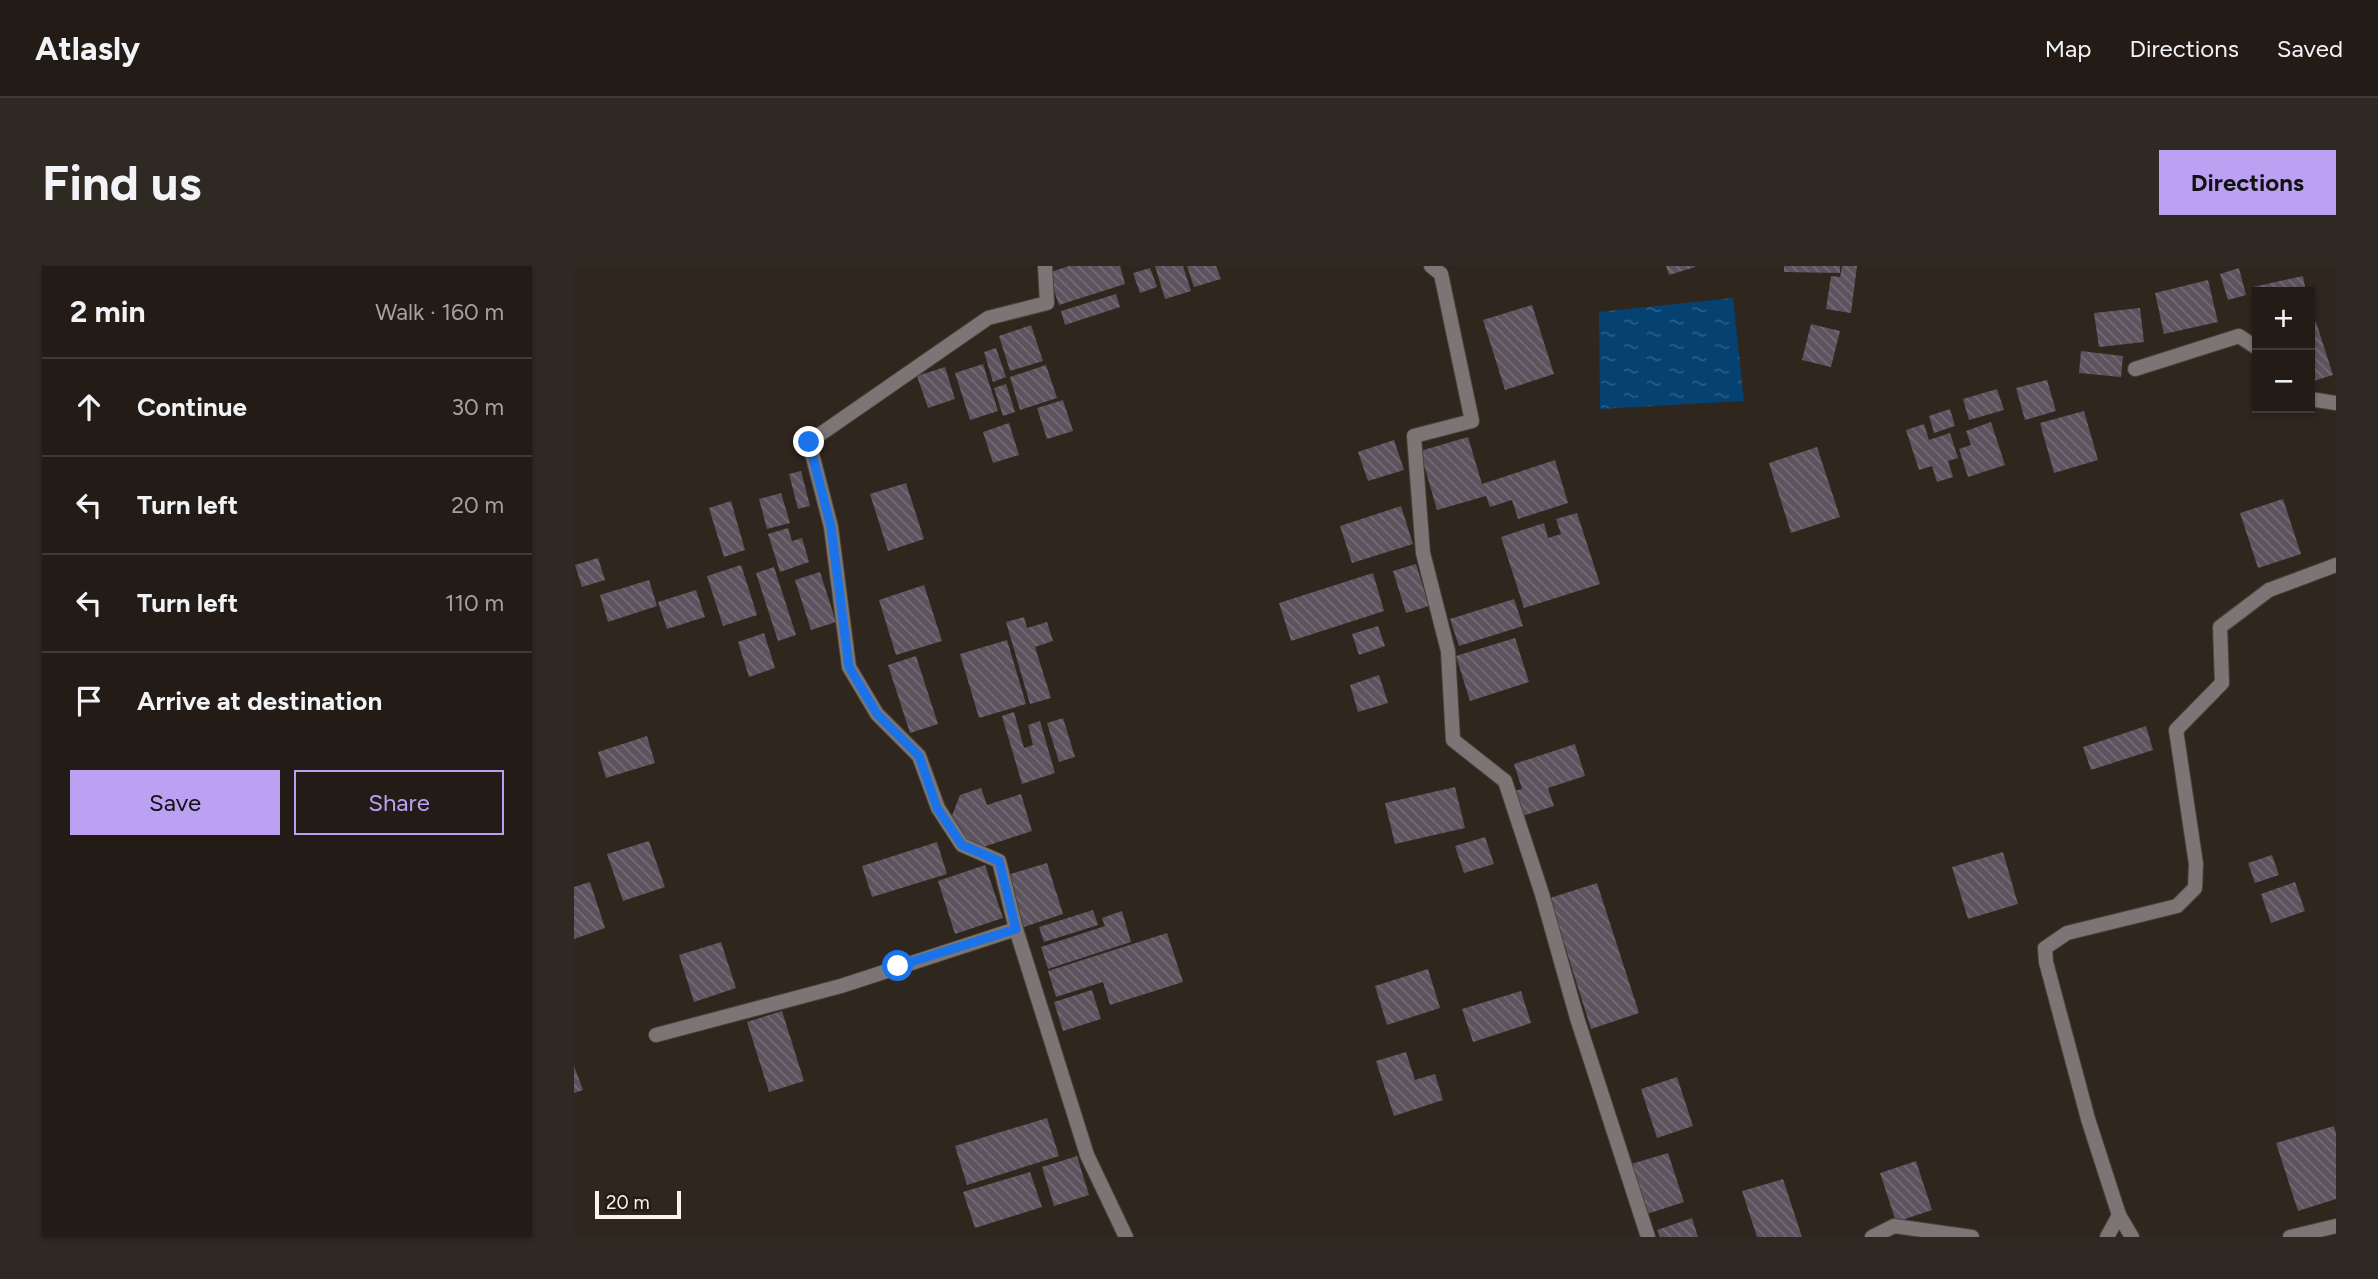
<!DOCTYPE html>
<html lang="en">
<head>
<meta charset="utf-8">
<style>
	body { margin:0; font-family:Figtree,sans-serif; background:#2f2923; color:#f1f3f6 }
	.controls { position:absolute; right:21px; top:21px; display:grid; overflow:hidden; border-radius:0px; box-shadow:0 2px 5px #0004 }
	.controls button { width:63px; height:63px; display:grid; place-items:center; padding:0; border:0; border-bottom:2px solid #403a35; background:#231c16; color:#f1f3f6; font:35px sans-serif }
	.scale { position:absolute; left:21px; bottom:18px; width:86px; box-sizing:border-box; padding-left:7px; border:4px solid #faf3ee; border-top:0; font-size:19px; line-height:24px; white-space:nowrap; color:#faf3ee; -webkit-text-stroke:5px #261c15; paint-order:stroke }
	.stop { position:absolute; width:21px; height:21px; margin:-16px; border:5px solid #1a73e8; border-radius:50%; background:#fff }
	.stop.end { background:#1a73e8; border-color:#fff; box-shadow:0 2px 7px #0008 }
	.list { margin:0; padding:0; list-style:none }
	h2 { display:flex; justify-content:space-between; align-items:center; height:91px; margin:0; padding:0 28px; font-size:30px }
	h2 small { font-size:23px; font-weight:400; color:#a3a1a1 }
	.list li { display:grid; grid-template-columns:46px 1fr auto; gap:21px; align-items:center; box-sizing:border-box; height:98px; padding:0 28px; border-top:2px solid #403a35 }
	.list b { display:block; font-size:26px; white-space:nowrap }
	.list em { font-size:23px; font-style:normal; color:#a3a1a1 }
	.actions { display:flex; gap:14px; padding:21px 28px }
	.actions a { flex:1; padding:16px 0; border:2px solid #bca0f2; border-radius:0px; text-align:center; font-size:24px; color:#bca0f2 }
	.actions .main { background:#bca0f2; color:#111 }
	.icon { flex:none; width:38px; height:38px; fill:none; stroke:currentColor; stroke-width:2; stroke-linecap:round; stroke-linejoin:round }
	.map { position:relative; flex:none; width:1762px; height:971px; overflow:hidden; border-radius:0px }
	header { display:flex; align-items:center; gap:42px; box-sizing:border-box; height:98px; padding:0 35px; background:#231c16; border-bottom:2px solid #403a35 }
	header strong { font-size:33px }
	nav { display:flex; gap:38px; margin-inline-start:auto; font-size:24px }
	.intro { display:flex; align-items:center; justify-content:space-between; box-sizing:border-box; height:168px; padding:0 42px }
	h1 { margin:0; font-size:49px }
	.button { padding:18px 32px; border-radius:0px; background:#bca0f2; color:#111; font-size:24px; font-weight:700 }
	main { display:flex; gap:42px; padding:0 42px }
	aside { flex:1; background:#231c16; border-radius:0px; box-shadow:0 2px 5px #0004 }
	.map>svg:first-child { display:block }
	.water { fill:url(#water-ripples) }
	.building { fill:url(#building-back-hatch) }
	.lines { fill:none; stroke-linecap:round; stroke-linejoin:round }
	.minor-casing { stroke:#4b433b; stroke-width:16 }
	.tertiary-casing { stroke:#4b433b; stroke-width:16 }
	.minor { stroke:#7c7575; stroke-width:14 }
	.tertiary { stroke:#7c7575; stroke-width:14 }
	.route { stroke:#1a73e8; stroke-width:9 }
</style>
</head>
<body>
<header>
<strong>Atlasly</strong>
<nav><a>Map</a><a>Directions</a><a>Saved</a></nav>
</header>
<div class="intro"><h1>Find us</h1><a class="button">Directions</a></div>
<main>
<aside>
<h2>2 min<small>Walk · 160 m</small></h2>
<ul class="list">
<li><svg class="icon" aria-label="ahead" viewBox="0 0 24 24"><path d="M12 20V5M6 11l6-6 6 6"/></svg><div><b>Continue</b></div><em>30 m</em></li>
<li><svg class="icon" aria-label="left" viewBox="0 0 24 24"><path d="M17 20v-9H6M10 6l-5 5 5 5"/></svg><div><b>Turn left</b></div><em>20 m</em></li>
<li><svg class="icon" aria-label="left" viewBox="0 0 24 24"><path d="M17 20v-9H6M10 6l-5 5 5 5"/></svg><div><b>Turn left</b></div><em>110 m</em></li>
<li><svg class="icon" aria-label="arrive" viewBox="0 0 24 24"><path d="M6 21V4h12l-3 4 3 4H6"/></svg><div><b>Arrive at destination</b></div></li>
</ul>
<div class="actions"><a class="main">Save</a><a>Share</a></div>
</aside>
<div class="map">
<svg width="1762" height="971" viewBox="0 0 1762 971">
	<defs>
		<pattern id="water-ripples" width="26" height="14" patternUnits="userSpaceOnUse" patternTransform="scale(1.75)"><rect width="26" height="14" fill="#054171"/><path d="M2 4q2-2 4 0t4 0M15 11q2-2 4 0t4 0" fill="none" stroke="#2a5d86"/></pattern>
		<pattern id="building-back-hatch" width="6" height="6" patternUnits="userSpaceOnUse" patternTransform="scale(1.75)"><rect width="6" height="6" fill="#5c535e"/><path d="M-1 5l2 2M0 0l6 6M5-1l2 2" fill="none" stroke="#746c75"/></pattern>
	</defs>
	<rect width="100%" height="100%" fill="#2f261e"/>
	<!-- water -->
	<path class="water" d="M1159,32L1170,135L1026,143L1025,46Z"/>
	<!-- building -->
	<g class="building">
		<path d="M495,0H546L551,18L485,39L474,7Z"/>
		<path d="M581,0H609L617,25L591,33Z"/>
		<path d="M613,0H642L647,13L620,21Z"/>
		<path d="M1092,0H1121V1L1095,9Z"/>
		<path d="M1210,0H1266V7L1210,6Z"/>
		<path d="M1268,0H1283L1277,47L1252,43L1257,10L1266,11Z"/>
		<path d="M576,2L583,21L566,27L559,7Z"/>
		<path d="M1665,2L1672,29L1654,34L1646,8Z"/>
		<path d="M1729,10L1732,26H1683L1682,37L1679,21Z"/>
		<path d="M1634,14L1644,56L1590,68L1581,27Z"/>
		<path d="M542,28L546,41L491,59L487,45Z"/>
		<path d="M958,39L980,108L931,124L909,54Z"/>
		<path d="M1566,42L1570,76L1525,81L1520,47Z"/>
		<path d="M1742,56L1759,109L1736,116V58Z"/>
		<path d="M1237,58L1266,65L1257,101L1228,94Z"/>
		<path d="M457,59L469,95L436,105L425,70Z"/>
		<path d="M422,82L432,111L419,116L410,86Z"/>
		<path d="M1507,85L1549,90L1547,111L1505,107Z"/>
		<path d="M409,98L424,145L396,154L381,107Z"/>
		<path d="M472,99L483,132L446,144L436,111Z"/>
		<path d="M371,101L381,133L354,142L343,110Z"/>
		<path d="M1473,114L1482,145L1451,154L1442,122Z"/>
		<path d="M432,118L441,146L429,150L420,122Z"/>
		<path d="M1423,123L1430,144L1395,154L1389,133Z"/>
		<path d="M489,134L499,165L473,173L463,142Z"/>
		<path d="M1376,143L1381,160L1360,167L1355,150Z"/>
		<path d="M1510,145L1524,194L1480,207L1466,157Z"/>
		<path d="M1417,156L1431,199L1394,211L1385,183L1397,179L1392,165Z"/>
		<path d="M435,157L445,189L419,197L409,166Z"/>
		<path d="M1350,158L1355,174L1376,167L1384,192L1374,195L1379,211L1363,216L1358,200L1345,204L1332,164Z"/>
		<path d="M894,171L908,218L981,194L994,237L944,253L938,234L916,241L912,230L863,244L846,185Z"/>
		<path d="M820,174L830,204L794,215L784,186Z"/>
		<path d="M1243,181L1266,251L1217,267L1195,197Z"/>
		<path d="M227,205L236,240L224,243L215,208Z"/>
		<path d="M332,217L350,273L314,285L296,228Z"/>
		<path d="M207,227L216,257L193,263L185,233Z"/>
		<path d="M1709,233L1727,288L1684,302L1666,247Z"/>
		<path d="M157,235L171,284L150,291L135,242Z"/>
		<path d="M827,240L839,278L778,297L766,260Z"/>
		<path d="M1003,247L1026,318L950,342L927,271L970,257L974,272L987,268L982,253Z"/>
		<path d="M214,262L218,275L228,272L235,296L206,306L194,268Z"/>
		<path d="M24,292L31,314L8,321L1,299Z"/>
		<path d="M842,298L855,340L832,347L819,305Z"/>
		<path d="M167,299L183,349L149,360L133,310Z"/>
		<path d="M200,301L222,369L204,375L182,307Z"/>
		<path d="M246,306L262,356L237,364L221,314Z"/>
		<path d="M799,307L810,345L717,375L705,337Z"/>
		<path d="M75,314L83,340L34,356L26,329Z"/>
		<path d="M350,319L368,375L322,389L305,334Z"/>
		<path d="M122,324L131,351L93,363L84,336Z"/>
		<path d="M940,333L949,360L885,380L876,353Z"/>
		<path d="M450,351L453,362L473,356L479,375L461,381L477,432L456,438L432,356Z"/>
		<path d="M804,360L811,380L785,389L778,368Z"/>
		<path d="M190,367L201,402L175,411L164,376Z"/>
		<path d="M941,372L955,416L896,435L882,390Z"/>
		<path d="M433,374L452,438L405,452L386,388Z"/>
		<path d="M342,390L364,458L336,467L314,399Z"/>
		<path d="M805,409L814,437L784,446L776,419Z"/>
		<path d="M440,446L450,482L459,479L454,459L466,455L481,507L448,518L428,450Z"/>
		<path d="M489,452L501,491L485,496L473,457Z"/>
		<path d="M1572,460L1579,484L1517,504L1509,481Z"/>
		<path d="M73,470L81,497L32,512L24,486Z"/>
		<path d="M1001,478L1011,510L974,522L980,540L948,550L940,525L948,523L940,498Z"/>
		<path d="M881,521L891,562L821,578L811,537Z"/>
		<path d="M407,522L413,539L447,528L458,565L403,583L376,555L386,529Z"/>
		<path d="M911,571L920,598L890,607L881,580Z"/>
		<path d="M75,575L91,621L49,635L33,588Z"/>
		<path d="M363,576L373,608L298,631L288,600Z"/>
		<path d="M1429,586L1444,638L1394,653L1378,601Z"/>
		<path d="M1698,589L1705,609L1681,617L1674,597Z"/>
		<path d="M473,597L489,648L450,661L433,609Z"/>
		<path d="M411,599L429,652L381,668L364,615Z"/>
		<path d="M16,616L31,662L0,673V621Z"/>
		<path d="M1721,616L1731,645L1697,657L1687,628Z"/>
		<path d="M1023,617L1065,747L1017,763L976,632Z"/>
		<path d="M519,644L524,659L470,676L465,661Z"/>
		<path d="M548,645L557,676L474,703L467,681L531,660L528,652Z"/>
		<path d="M593,667L609,716L536,739L529,716L482,731L474,705Z"/>
		<path d="M147,676L162,722L120,736L105,689Z"/>
		<path d="M854,703L866,742L813,759L801,720Z"/>
		<path d="M518,724L527,753L489,765L480,736Z"/>
		<path d="M947,725L957,757L899,776L888,743Z"/>
		<path d="M208,745L230,815L195,826L173,756Z"/>
		<path d="M832,786L841,814L861,808L869,834L820,850L802,795Z"/>
		<path d="M0,800L9,824L0,827Z"/>
		<path d="M1103,811L1119,860L1083,872L1067,823Z"/>
		<path d="M473,852L485,890L393,919L381,880Z"/>
		<path d="M1760,860L1762,867V933L1724,945L1702,877Z"/>
		<path d="M1094,887L1110,936L1073,948L1057,898Z"/>
		<path d="M503,890L515,929L480,940L468,901Z"/>
		<path d="M1342,895L1358,944L1322,956L1306,907Z"/>
		<path d="M456,906L468,941L401,962L389,926Z"/>
		<path d="M1209,913L1228,971H1183L1168,925Z"/>
		<path d="M1118,952L1124,971H1086L1083,964Z"/>
	</g>
	<g class="lines">
		<!-- minor casing -->
		<g class="minor-casing">
			<g id="minor">
				<path d="M857,0L867,8L898,155L840,170L849,287L874,385L879,474L931,515L968,628L1003,752L1074,971"/>
				<path d="M1561,103L1665,70L1683,82"/>
				<path d="M1736,133L1762,137"/>
				<path d="M1695,324L1762,299"/>
				<path d="M442,663L425,595L388,579L364,542L345,490L303,448L275,401L257,261L235,176L414,52L473,37L471,0"/>
				<path d="M82,769L267,720L442,663L513,889L552,971"/>
				<path d="M1545,949L1558,971"/>
				<path d="M1716,971L1762,960"/>
			</g>
		</g>
		<!-- tertiary casing -->
		<g class="tertiary-casing">
			<g id="tertiary">
				<path d="M1298,971L1320,960L1398,971"/>
				<path d="M1533,971L1545,949L1514,853L1472,696L1471,682L1493,667L1603,640L1621,622L1622,598L1602,464L1648,417L1646,361L1695,324"/>
			</g>
		</g>
		<!-- minor -->
		<use href="#minor" class="minor"/>
		<!-- tertiary -->
		<use href="#tertiary" class="tertiary"/>
	</g>
	<g class="lines">
		<!-- route -->
		<path class="route" d="M235,176L257,261L275,401L303,448L345,490L363,542L388,579L425,595L442,663L324,700"/>
	</g>
</svg>
<div class="controls">
<button>+</button>
<button>−</button>
</div>
<div class="scale">20 m</div>
<div class="stop" style="left:324px;top:700px"></div>
<div class="stop end" style="left:235px;top:176px"></div>
</div>
</main>
</body>
</html>
